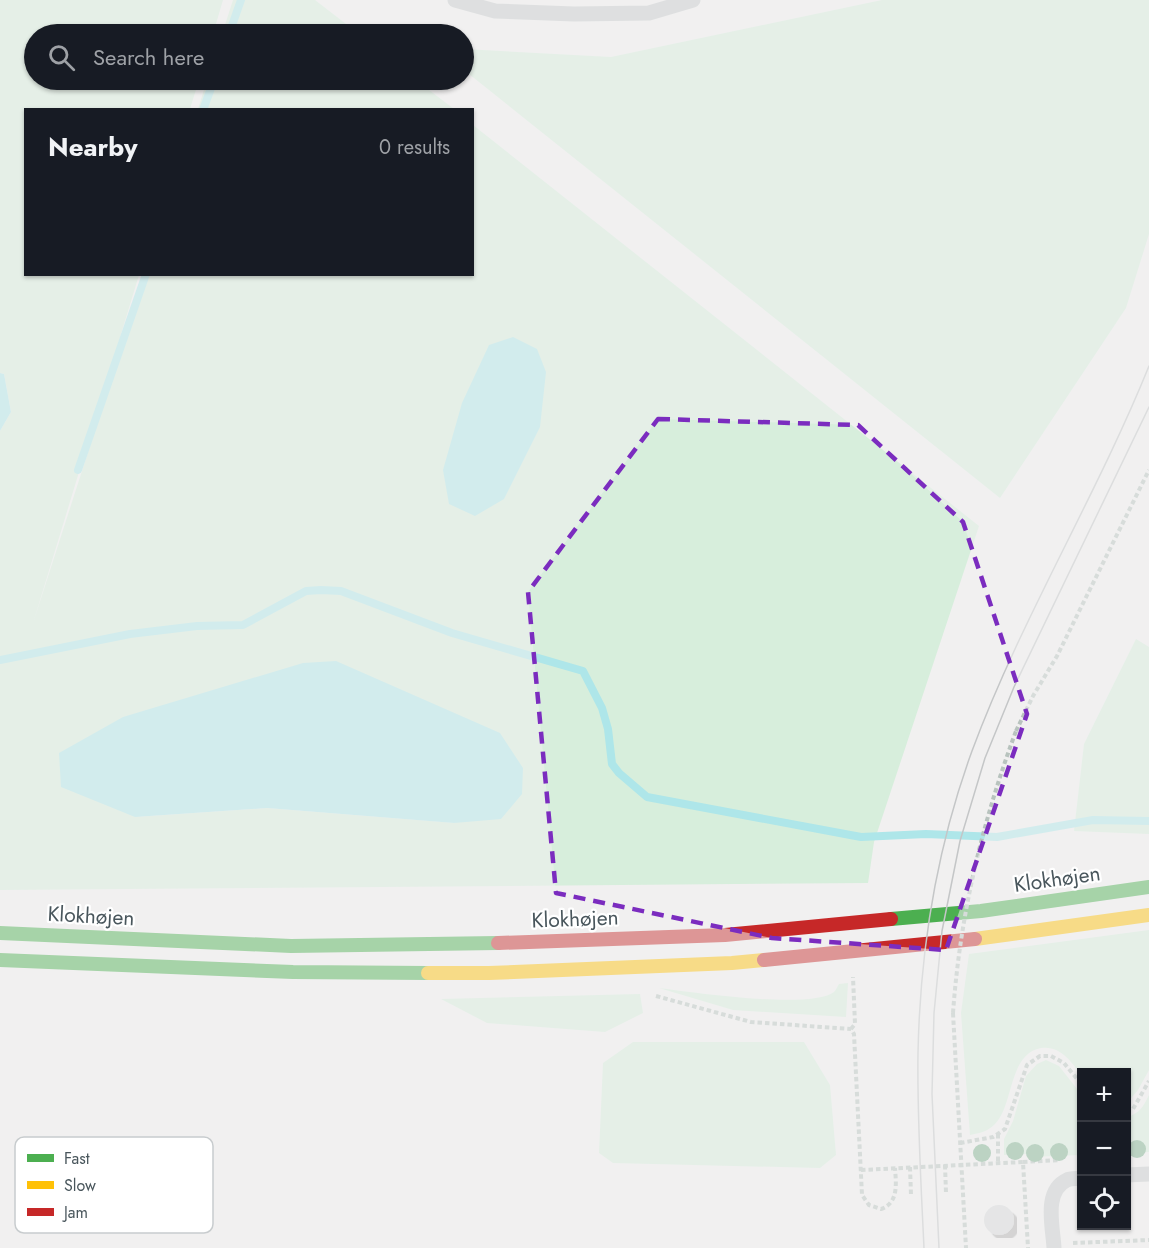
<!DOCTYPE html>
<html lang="en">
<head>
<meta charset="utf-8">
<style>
	body { margin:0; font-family:Jost,sans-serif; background:#242831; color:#f1f3f6 }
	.controls { position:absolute; right:18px; bottom:18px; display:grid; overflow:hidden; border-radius:0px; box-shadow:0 2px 4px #0004 }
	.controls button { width:54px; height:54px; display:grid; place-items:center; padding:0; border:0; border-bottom:2px solid #363941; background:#171b24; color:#f1f3f6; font:30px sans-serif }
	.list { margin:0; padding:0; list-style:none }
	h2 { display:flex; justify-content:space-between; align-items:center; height:78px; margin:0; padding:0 24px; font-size:26px }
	h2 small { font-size:20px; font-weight:400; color:#9ea1a6 }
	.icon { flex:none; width:33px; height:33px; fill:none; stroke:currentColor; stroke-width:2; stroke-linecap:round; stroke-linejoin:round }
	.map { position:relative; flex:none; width:1149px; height:1248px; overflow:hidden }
	.search { position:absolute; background:#171b24; box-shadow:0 2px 4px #0004; left:24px; top:24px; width:450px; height:66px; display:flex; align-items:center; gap:15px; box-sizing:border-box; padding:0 21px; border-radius:33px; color:#9ea1a6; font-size:22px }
	.panel { position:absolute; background:#171b24; box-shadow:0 2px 4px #0004; left:24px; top:108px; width:450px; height:168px; border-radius:0px }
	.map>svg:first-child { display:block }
	.green { fill:#d7eedc; fill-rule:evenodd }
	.water { fill:#aee6e9 }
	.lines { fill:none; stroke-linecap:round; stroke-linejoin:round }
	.stream { stroke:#aee6e9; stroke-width:8 }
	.building { fill:#d7d8d9; filter:url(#shadow) }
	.path { stroke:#b8c3be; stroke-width:4; stroke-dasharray:4.5 3; stroke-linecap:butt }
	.lane { stroke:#c8cbcc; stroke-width:15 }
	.fast { stroke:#4caf50; stroke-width:14 }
	.slow { stroke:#ffc107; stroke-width:14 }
	.jam { stroke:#c62828; stroke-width:14 }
	.tram { stroke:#c4c6c7; stroke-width:1.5 }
	.path-bridge { stroke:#b8c3be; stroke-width:4; stroke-dasharray:4.5 3; stroke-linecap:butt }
	.tree { fill:#7caf8d }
	.marked { fill:none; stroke:#7b2cbf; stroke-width:4.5; stroke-dasharray:12 8; stroke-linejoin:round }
	.labels { text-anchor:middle; stroke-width:4.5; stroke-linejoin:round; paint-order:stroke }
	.street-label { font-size:21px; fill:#49565c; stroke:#fff }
	.key { fill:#fff; stroke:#c8ccce; stroke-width:1.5 }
	.key-label { font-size:16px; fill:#49565c }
</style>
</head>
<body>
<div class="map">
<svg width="1149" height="1248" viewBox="0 0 1149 1248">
	<defs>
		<filter id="shadow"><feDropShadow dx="5.5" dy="5.5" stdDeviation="0" flood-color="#0004"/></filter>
	</defs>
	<rect width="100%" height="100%" fill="#f1f0f0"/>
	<!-- green -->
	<g class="green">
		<path d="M0,0H223L213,34H34V80H199L190,109L26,110V274L139,275L34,620L145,275L472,274L473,125L979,526L874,842L868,883L0,890V431L11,412L4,374L0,373ZM523,768L455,823L267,808L135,817Z"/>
		<path d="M233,0H315L359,34H222Z"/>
		<path d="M882,0H1149V234L1126,308L1000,498L464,70V49L611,57Z"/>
		<path d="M207,80H416L454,109H198Z"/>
		<path d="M1136,639L1149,647V834L1074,831L1084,744Z"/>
		<path d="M1149,930V1070L1138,1090L1127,1103L1126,1072H1082L1081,1075C1072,1062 1060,1045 1041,1048C1008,1054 1014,1105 995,1124C987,1132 980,1133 970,1135L961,1013L969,954Z"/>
		<path d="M848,983L846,1017L733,1010L659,988C691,992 810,1010 834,992C836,990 837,987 839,984Z"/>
		<path d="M640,994L643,1013L605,1032L487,1023L441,999Z"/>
		<path d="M633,1042H804L830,1085L836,1155L820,1168L613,1163L599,1153L603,1063Z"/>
		<path d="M1046,1060L1059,1066L1081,1094V1155L1030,1157L1028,1154L1004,1155V1139L1013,1121L1026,1076L1037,1064Z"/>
		<path d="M1149,1095V1152L1127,1153V1117C1140,1113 1143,1107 1149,1095Z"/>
	</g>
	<!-- water -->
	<g class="water">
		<path d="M513,337L537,349L546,372L540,427L504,499L475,516L449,504L443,470L462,403L489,345Z"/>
		<path d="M0,373L4,374L11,412L0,431Z"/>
		<path d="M336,661L500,733L523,768L522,794L501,819L454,823L267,808L135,817L61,787L59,753L123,717L303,663Z"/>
	</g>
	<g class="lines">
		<!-- stream -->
		<g class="stream">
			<path d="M229,34L241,0"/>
			<path d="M203,110L214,80"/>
			<path d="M78,470L146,274"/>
			<path d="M0,660L130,634L197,626L243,625L306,591L321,590L341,591L452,633L583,671L602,708L608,729L612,764L619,773L647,797L861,837L926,834L997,837L1093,820L1149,821"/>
		</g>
	</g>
	<!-- building -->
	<circle class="building" cx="999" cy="1220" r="15"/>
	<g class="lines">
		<!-- path -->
		<g class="path">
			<path d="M1016,731L1033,696L1057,656L1149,470"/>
			<path d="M656,996L751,1022L851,1029L854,1034L862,1195L869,1205L881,1209C899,1203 896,1183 895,1168"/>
			<path d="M953,1013L966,1248"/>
			<path d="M851,1029L855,1024L853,977"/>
			<path d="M1126,1111L1133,1109L1149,1081"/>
			<path d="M998,1134V1163"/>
			<path d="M960,1143L993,1137L1005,1129L1027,1065L1040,1056H1051L1064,1063L1082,1085"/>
			<path d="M1023,1162L1060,1160"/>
			<path d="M945,1165L946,1193"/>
			<path d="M910,1167L911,1195"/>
			<path d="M861,1170L1023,1162L1028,1248"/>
			<path d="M1073,1243L1149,1240"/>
		</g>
		<!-- lane -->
		<g class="lane">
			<path d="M455,0L495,11L574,14L649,13L693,0"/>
			<path d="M1126,1175L1149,1174"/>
			<path d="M1054,1248C1053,1227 1043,1191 1067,1180C1071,1178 1077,1179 1082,1178"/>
		</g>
		<!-- fast -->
		<g class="fast">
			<path d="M891,919L981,911L1149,887"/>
			<path d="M0,933L291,946L498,943"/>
			<path d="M0,960L293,972L428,973"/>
		</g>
		<!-- slow -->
		<g class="slow">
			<path d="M975,939L1149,915"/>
			<path d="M428,973H489L732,963L764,960"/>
		</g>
		<!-- jam -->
		<g class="jam">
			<path d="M498,943L725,935L891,919"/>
			<path d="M764,960L975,939"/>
		</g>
		<!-- tram -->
		<g class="tram">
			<path d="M924,1248C921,1183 917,1118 918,1053C920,951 937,847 972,751C1021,619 1096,497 1149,366"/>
			<path d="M939,1248L932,1094L934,1013L942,931L960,841L985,758L1014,687L1149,407"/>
		</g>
		<!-- path-bridge -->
		<path class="path-bridge" d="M953,1013C960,915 982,823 1016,731"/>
	</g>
	<!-- trees -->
	<g class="tree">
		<circle cx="1137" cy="1149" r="9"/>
		<circle cx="1015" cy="1151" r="9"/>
		<circle cx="1059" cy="1152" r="9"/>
		<circle cx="982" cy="1153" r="9"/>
		<circle cx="1035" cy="1153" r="9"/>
	</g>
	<!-- marked area -->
	<path d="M0 0H1149V1248H0ZM658,419L858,425L963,522L1027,714L946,950L772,938L556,893L528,592Z" fill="#f1f0f0" fill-opacity=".55" fill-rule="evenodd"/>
	<path class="marked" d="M658,419L858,425L963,522L1027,714L946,950L772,938L556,893L528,592Z"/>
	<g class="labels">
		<!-- street labels -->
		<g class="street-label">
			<text transform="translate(1057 879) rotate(-8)" y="7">Klokhøjen</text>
			<text transform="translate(91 916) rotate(3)" y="7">Klokhøjen</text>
			<text transform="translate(575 919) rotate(-2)" y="7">Klokhøjen</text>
		</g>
	</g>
	<!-- legend -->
	<rect x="15" y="1137" width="198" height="96" rx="9" class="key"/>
	<rect x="27" y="1154" width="27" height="8" fill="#4caf50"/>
	<rect x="27" y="1181" width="27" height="8" fill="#ffc107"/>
	<rect x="27" y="1208" width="27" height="8" fill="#c62828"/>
	<g class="key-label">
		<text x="64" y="1164">Fast</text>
		<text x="64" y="1191">Slow</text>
		<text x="64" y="1218">Jam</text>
	</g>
</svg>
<div class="controls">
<button>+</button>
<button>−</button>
<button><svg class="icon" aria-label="locate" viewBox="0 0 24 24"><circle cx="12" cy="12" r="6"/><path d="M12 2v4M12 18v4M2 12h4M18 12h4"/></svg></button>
</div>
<div class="search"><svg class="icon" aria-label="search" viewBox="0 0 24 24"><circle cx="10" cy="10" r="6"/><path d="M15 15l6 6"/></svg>Search here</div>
<section class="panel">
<h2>Nearby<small>0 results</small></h2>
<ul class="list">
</ul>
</section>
</div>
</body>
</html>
